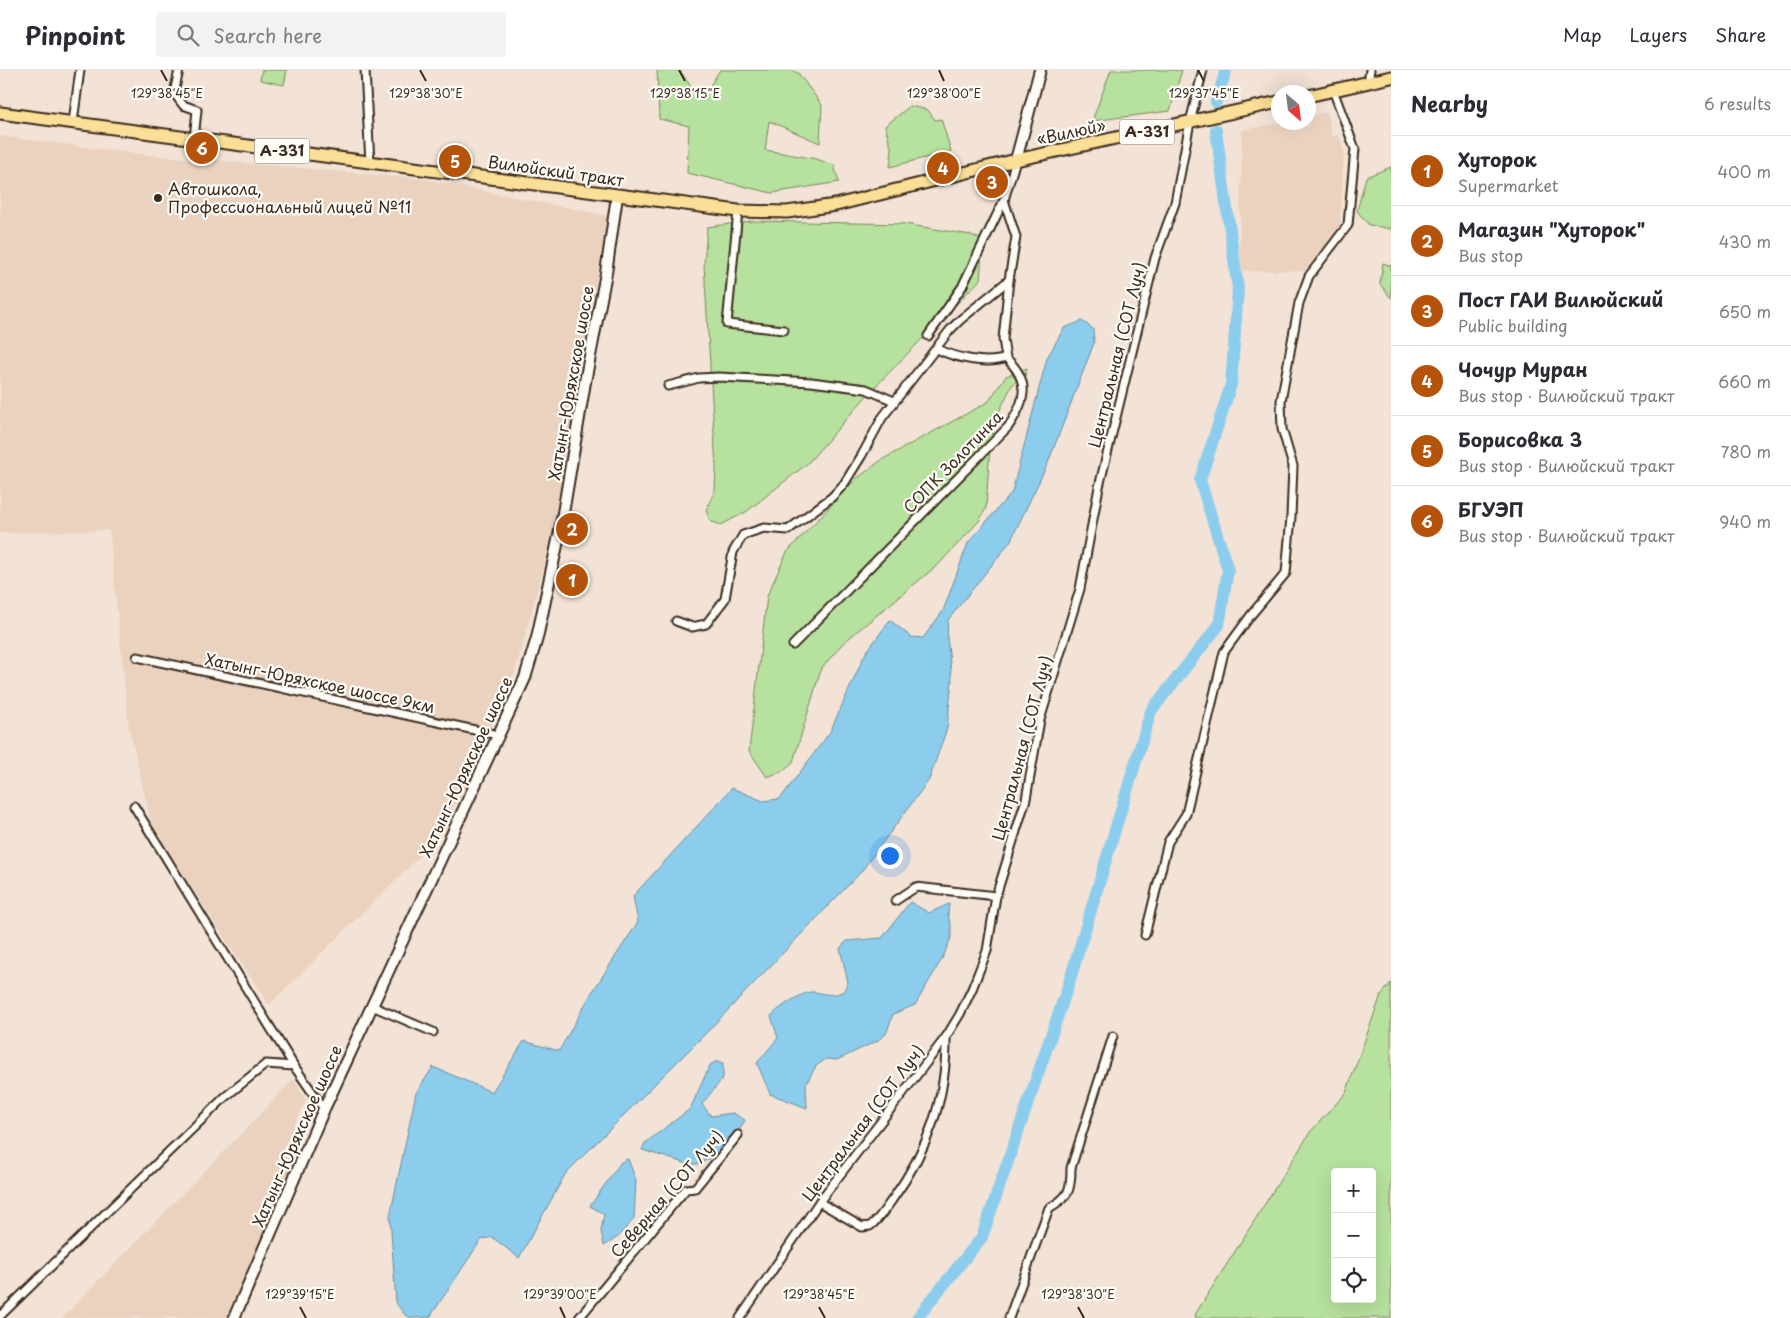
<!DOCTYPE html>
<html lang="en">
<head>
<meta charset="utf-8">
<style>
	body { margin:0; font-family:"Playpen Sans",sans-serif; background:#f2f2f3; color:#2b2b33 }
	.controls { position:absolute; right:15px; bottom:15px; display:grid; overflow:hidden; border-radius:5px; box-shadow:0 5px 20px #0002 }
	.controls button { width:45px; height:45px; display:grid; place-items:center; padding:0; border:0; border-bottom:1px solid #e1e1e2; background:#fff; color:#2b2b33; font:25px sans-serif }
	.compass { position:absolute; left:1271px; top:15px; width:45px; height:45px; border-radius:50%; background:#fff; box-shadow:0 5px 20px #0002; rotate:152deg }
	.you { position:absolute; left:889px; top:785px; width:18px; height:18px; margin:-12px; border:4px solid #fff; border-radius:50%; background:#1a73e8; box-shadow:0 0 0 8px #1a73e833 }
	.badge { display:grid; place-items:center; width:32px; height:32px; border-radius:50%; background:#b45309; color:#fff; font-size:16px; font-weight:700 }
	.pin { position:absolute; translate:-50% -50%; border:2px solid #fff; box-shadow:0 1px 5px #0006 }
	.list { margin:0; padding:0; list-style:none }
	h2 { display:flex; justify-content:space-between; align-items:center; height:65px; margin:0; padding:0 20px; font-size:21px }
	h2 small { font-size:16px; font-weight:400; color:#7c7c81 }
	.list li { display:grid; grid-template-columns:32px 1fr auto; gap:15px; align-items:center; box-sizing:border-box; height:70px; padding:0 20px; border-top:1px solid #e1e1e2 }
	.list b { display:block; font-size:19px; white-space:nowrap }
	.list p { margin:0; font-size:16px; white-space:nowrap; color:#7c7c81 }
	.list em { font-size:16px; font-style:normal; color:#7c7c81 }
	.icon { flex:none; width:28px; height:28px; fill:none; stroke:currentColor; stroke-width:2; stroke-linecap:round; stroke-linejoin:round }
	.map { position:relative; flex:none; width:1391px; height:1248px; overflow:hidden }
	header { display:flex; align-items:center; gap:30px; box-sizing:border-box; height:70px; padding:0 25px; background:#fff; border-bottom:1px solid #e1e1e2 }
	header strong { font-size:24px }
	nav { display:flex; gap:28px; margin-inline-start:auto; font-size:18px }
	.search { width:350px; height:45px; background:#f2f2f3; display:flex; align-items:center; gap:12px; box-sizing:border-box; padding:0 18px; border-radius:5px; color:#7c7c81; font-size:19px }
	main { display:flex }
	aside { flex:1; background:#fff }
	.map>svg:first-child { display:block }
	.built { fill:#ead2bf }
	.green { fill:#b6e19e; stroke:#78865e; fill-rule:evenodd }
	.water { fill:#8ccdee; stroke:#6c8c9b }
	.lines { fill:none; stroke-linecap:round; stroke-linejoin:round }
	.river { stroke:#8ccdee; stroke-width:12 }
	.minor-casing { stroke:#3b2a1e; stroke-width:11 }
	.secondary-casing { stroke:#3b2a1e; stroke-width:14 }
	.primary-casing { stroke:#3b2a1e; stroke-width:15 }
	.trunk-casing { stroke:#3b2a1e; stroke-width:15 }
	.minor { stroke:#fdfcf7; stroke-width:7 }
	.secondary { stroke:#fdfcf7; stroke-width:10 }
	.primary { stroke:#fbdf96; stroke-width:11 }
	.trunk { stroke:#fbdf96; stroke-width:11 }
	.ticks { fill:none; stroke:#3b2a1e; stroke-width:2 }
	.poi-dot { fill:#3b2a1e; stroke:#fdfcf7; stroke-width:2 }
	.labels { text-anchor:middle; stroke-width:4.5; stroke-linejoin:round; paint-order:stroke }
	.shield { fill:#fdfcf7; stroke:#75695f; stroke-width:1 }
	.shield-label { font-size:15px; font-weight:bold; fill:#3b2a1e }
	.street-label { font-size:16px; fill:#3b2a1e; stroke:#fdfcf7 }
	.poi-label { font-size:16px; fill:#3b2a1e; stroke:#fdfcf7; text-anchor:start }
	.ticks-label { font-size:12px; text-anchor:middle; fill:#3b2a1e; stroke:#fdfcf7; stroke-width:4.5; stroke-linejoin:round; paint-order:stroke }
</style>
</head>
<body>
<header>
<strong>Pinpoint</strong>
<div class="search"><svg class="icon" aria-label="search" viewBox="0 0 24 24"><circle cx="10" cy="10" r="6"/><path d="M15 15l6 6"/></svg>Search here</div>
<nav><a>Map</a><a>Layers</a><a>Share</a></nav>
</header>
<main>
<div class="map">
<svg width="1391" height="1248" viewBox="0 0 1391 1248">
	<rect width="100%" height="100%" fill="#f2e3d6"/>
	<filter id="ink" filterUnits="userSpaceOnUse"><feTurbulence type="fractalNoise" baseFrequency=".02" numOctaves="2"/><feDisplacementMap in="SourceGraphic" scale="10" xChannelSelector="R" yChannelSelector="G"/><feConvolveMatrix kernelMatrix="1 2 1 2 8 2 1 2 1" color-interpolation-filters="sRGB"/></filter>
	<g filter="url(#ink)">
		<!-- built -->
		<g class="built">
			<path d="M1327,42L1332,66H1339L1344,82L1340,157L1306,201H1239L1242,60L1279,53L1308,52L1309,46Z"/>
			<path d="M0,66L140,84L424,109L608,146L552,465L516,599L462,725L417,789L269,935L153,760L129,658L109,460L0,463Z"/>
			<path d="M294,1009L306,1030L282,1081L297,1088L226,1248H62Z"/>
		</g>
		<!-- green -->
		<g class="green">
			<path d="M262,0H287L284,15L260,10Z"/>
			<path d="M657,0H680L700,31L720,0H790L798,3L822,35L820,73L769,51L765,80L816,89L834,95L839,112L772,123L687,103L689,56L659,49Z"/>
			<path d="M1111,0H1182L1170,41L1092,51Z"/>
			<path d="M910,36L928,40L935,50L941,49L951,81L890,97L892,81L885,56Z"/>
			<path d="M1391,97V159L1369,155L1357,141L1366,107Z"/>
			<path d="M752,151L905,154L971,165L983,170L980,210L870,322L808,393L746,442L721,455L710,451L706,440L715,420L716,398L704,194L707,157Z"/>
			<path d="M1383,193L1391,196V228L1380,214Z"/>
			<path d="M1027,298L1025,305L1012,315L996,348L990,375L986,438L979,451L939,494L843,573L821,599L793,692L781,702L767,707L749,681L767,526L787,482L856,409L883,389L988,332L1006,306Z"/>
			<path d="M1391,913V1248H1195L1196,1243L1311,1061L1346,1023L1381,925ZM1335,1102H1372V1229H1335Z"/>
		</g>
		<!-- water -->
		<g class="water">
			<path d="M1082,251L1093,259L1094,273L1048,393L1010,472L948,550L947,567L952,610L947,658L929,710L860,803L704,965L566,1103L519,1188L492,1167L481,1170L430,1247L412,1248L405,1245L396,1233L390,1146L416,1023L433,997L492,1022L524,971L559,981L591,924L638,852L633,826L732,718L763,731L780,729L830,662L865,584L890,550L911,567L923,568L943,541L968,473L1012,422L1047,288L1064,258Z"/>
			<path d="M910,832L929,843L949,834L948,845L951,856V868L942,889L915,935L893,944L886,964L877,971L837,990L826,989L816,996L806,1014L807,1038L770,1024L757,993L778,968L771,946C778,939 801,922 812,922C826,923 827,927 843,922L848,912L840,878L847,871L882,868Z"/>
			<path d="M717,991L723,993V1008L702,1034L711,1046L733,1043L745,1050L736,1066L711,1088L698,1094H688L642,1080L645,1073L690,1039L710,995Z"/>
			<path d="M628,1089L636,1110L634,1149L618,1167L604,1176L601,1161L604,1144L590,1136L621,1092Z"/>
		</g>
		<g class="lines">
			<!-- river -->
			<g class="river">
				<path d="M1216,32L1226,0"/>
				<path d="M917,1248L982,1167L1068,916L1151,641L1219,555L1228,500L1200,410L1231,315L1238,219L1216,60"/>
			</g>
			<!-- minor casing -->
			<g class="minor-casing">
				<g id="minor">
					<path d="M179,0L174,23L183,35L197,40L194,69"/>
					<path d="M365,0L370,93"/>
					<path d="M1368,12L1370,0"/>
					<path d="M73,52L80,0"/>
					<path d="M738,141L727,254L784,260"/>
					<path d="M928,266L962,217L1004,130L1016,90"/>
					<path d="M937,279C956,288 986,295 1006,288"/>
					<path d="M668,316L699,308L719,307L811,312L866,319L894,331"/>
					<path d="M676,551L692,557L706,554L725,529L733,482L743,465L764,458L788,460L832,427L844,414L862,385L882,348L950,260L960,250L1009,210"/>
					<path d="M793,575L1008,357C1026,331 1031,311 1006,288L1003,269L1009,210L1016,167L1004,130"/>
					<path d="M137,587L498,665"/>
					<path d="M134,736L294,996L324,1039"/>
					<path d="M895,831L916,817L996,826"/>
					<path d="M1145,865L1168,772L1186,744L1224,582L1251,545L1286,503L1291,447L1293,396L1282,359L1281,331L1299,233L1309,206L1348,155L1355,79L1333,20"/>
					<path d="M372,936L433,962"/>
					<path d="M819,1132L862,1157L870,1156C879,1150 885,1139 892,1130C928,1080 947,1028 946,967"/>
					<path d="M0,1246L225,1027L266,994L294,996"/>
					<path d="M579,1248L686,1119L695,1118L738,1065"/>
					<path d="M740,1248L819,1132L946,967L960,944L972,919L987,881L996,826L1026,729L1040,650L1080,519L1099,417L1155,188L1175,133L1190,52L1203,0"/>
					<path d="M1009,1248L1049,1138C1069,1127 1071,1121 1071,1098L1113,966"/>
				</g>
			</g>
			<!-- secondary casing -->
			<g class="secondary-casing">
				<g id="secondary">
					<path d="M1016,90L1040,0"/>
					<path d="M234,1248L324,1039L525,608L537,568L560,461L585,312L606,203L617,126"/>
				</g>
			</g>
			<!-- primary casing -->
			<g class="primary-casing">
				<path id="primary" d="M0,43L738,141L787,142L836,135L1016,90"/>
			</g>
			<!-- trunk casing -->
			<g class="trunk-casing">
				<g id="trunk">
					<path d="M1308,26L1391,7"/>
					<path d="M1016,90L1278,32"/>
				</g>
			</g>
			<!-- minor -->
			<use href="#minor" class="minor"/>
			<!-- secondary -->
			<use href="#secondary" class="secondary"/>
			<!-- primary -->
			<use href="#primary" class="primary"/>
			<!-- trunk -->
			<use href="#trunk" class="trunk"/>
		</g>
	</g>
	<!-- ticks -->
	<path class="ticks" d="M161,0L167,11M420,0L426,11M679,0L685,11M939,0L944,11M1198,0L1204,11M300,1237L306,1248M560,1237L565,1248M819,1237L825,1248M1078,1237L1084,1248"/>
	<!-- markers -->
	<circle class="poi-dot" cx="158" cy="128" r="5"/>
	<g class="labels">
		<!-- shield labels -->
		<g class="shield">
			<rect x="1119.5" y="49.5" width="55" height="25" rx="4"/>
			<rect x="254.5" y="68.5" width="55" height="25" rx="4"/>
		</g>
		<g class="shield-label">
			<text x="1147" y="67">А-331</text>
			<text x="282" y="86">А-331</text>
		</g>
		<!-- street labels -->
		<g class="street-label">
			<text transform="translate(1071 62) rotate(-12)" y="6">«Вилюй»</text>
			<text transform="translate(556 101) rotate(8)" y="6">Вилюйский тракт</text>
			<text transform="translate(1117 285) rotate(-76)" y="6">Центральная (СОТ Луч)</text>
			<text transform="translate(571 313) rotate(-80)" y="6">Хатынг-Юряхское шоссе</text>
			<text transform="translate(953 392) rotate(-46)" y="6">СОПК Золотинка</text>
			<text transform="translate(320 613) rotate(12)" y="6">Хатынг-Юряхское шоссе 9км</text>
			<text transform="translate(1022 678) rotate(-75)" y="6">Центральная (СОТ Луч)</text>
			<text transform="translate(466 697) rotate(-65)" y="6">Хатынг-Юряхское шоссе</text>
			<text transform="translate(863 1053) rotate(-53)" y="6">Центральная (СОТ Луч)</text>
			<text transform="translate(297 1066) rotate(-66)" y="6">Хатынг-Юряхское шоссе</text>
			<text transform="translate(667 1124) rotate(-49)" y="6">Северная (СОТ Луч)</text>
		</g>
		<!-- poi labels -->
		<g class="poi-label">
			<text x="168" y="125">Автошкола,<tspan x="168" dy="18">Профессиональный лицей №11</tspan></text>
		</g>
	</g>
	<g class="ticks-label">
		<text x="167" y="28">129°38'45"E</text>
		<text x="426" y="28">129°38'30"E</text>
		<text x="685" y="28">129°38'15"E</text>
		<text x="1204" y="28">129°37'45"E</text>
		<text x="944" y="28">129°38'00"E</text>
		<text x="300" y="1229">129°39'15"E</text>
		<text x="560" y="1229">129°39'00"E</text>
		<text x="819" y="1229">129°38'45"E</text>
		<text x="1078" y="1229">129°38'30"E</text>
	</g>
</svg>
<div class="controls">
<button>+</button>
<button>−</button>
<button><svg class="icon" aria-label="locate" viewBox="0 0 24 24"><circle cx="12" cy="12" r="6"/><path d="M12 2v4M12 18v4M2 12h4M18 12h4"/></svg></button>
</div>
<svg class="compass" viewBox="-18 -18 36 36"><path d="M0-13l5 13h-10z" fill="#e53935"/><path d="M0 13l5-13h-10z" fill="#7c7c81"/></svg>
<div class="you"></div>
<div class="pin badge" style="left:572px;top:510px">1</div>
<div class="pin badge" style="left:572px;top:459px">2</div>
<div class="pin badge" style="left:992px;top:112px">3</div>
<div class="pin badge" style="left:943px;top:98px">4</div>
<div class="pin badge" style="left:455px;top:91px">5</div>
<div class="pin badge" style="left:202px;top:78px">6</div>
</div>
<aside>
<h2>Nearby<small>6 results</small></h2>
<ul class="list">
<li><span class="badge">1</span><div><b>Хуторок</b><p>Supermarket</p></div><em>400 m</em></li>
<li><span class="badge">2</span><div><b>Магазин &quot;Хуторок&quot;</b><p>Bus stop</p></div><em>430 m</em></li>
<li><span class="badge">3</span><div><b>Пост ГАИ Вилюйский</b><p>Public building</p></div><em>650 m</em></li>
<li><span class="badge">4</span><div><b>Чочур Муран</b><p>Bus stop · Вилюйский тракт</p></div><em>660 m</em></li>
<li><span class="badge">5</span><div><b>Борисовка 3</b><p>Bus stop · Вилюйский тракт</p></div><em>780 m</em></li>
<li><span class="badge">6</span><div><b>БГУЭП</b><p>Bus stop · Вилюйский тракт</p></div><em>940 m</em></li>
</ul>
</aside>
</main>
</body>
</html>
